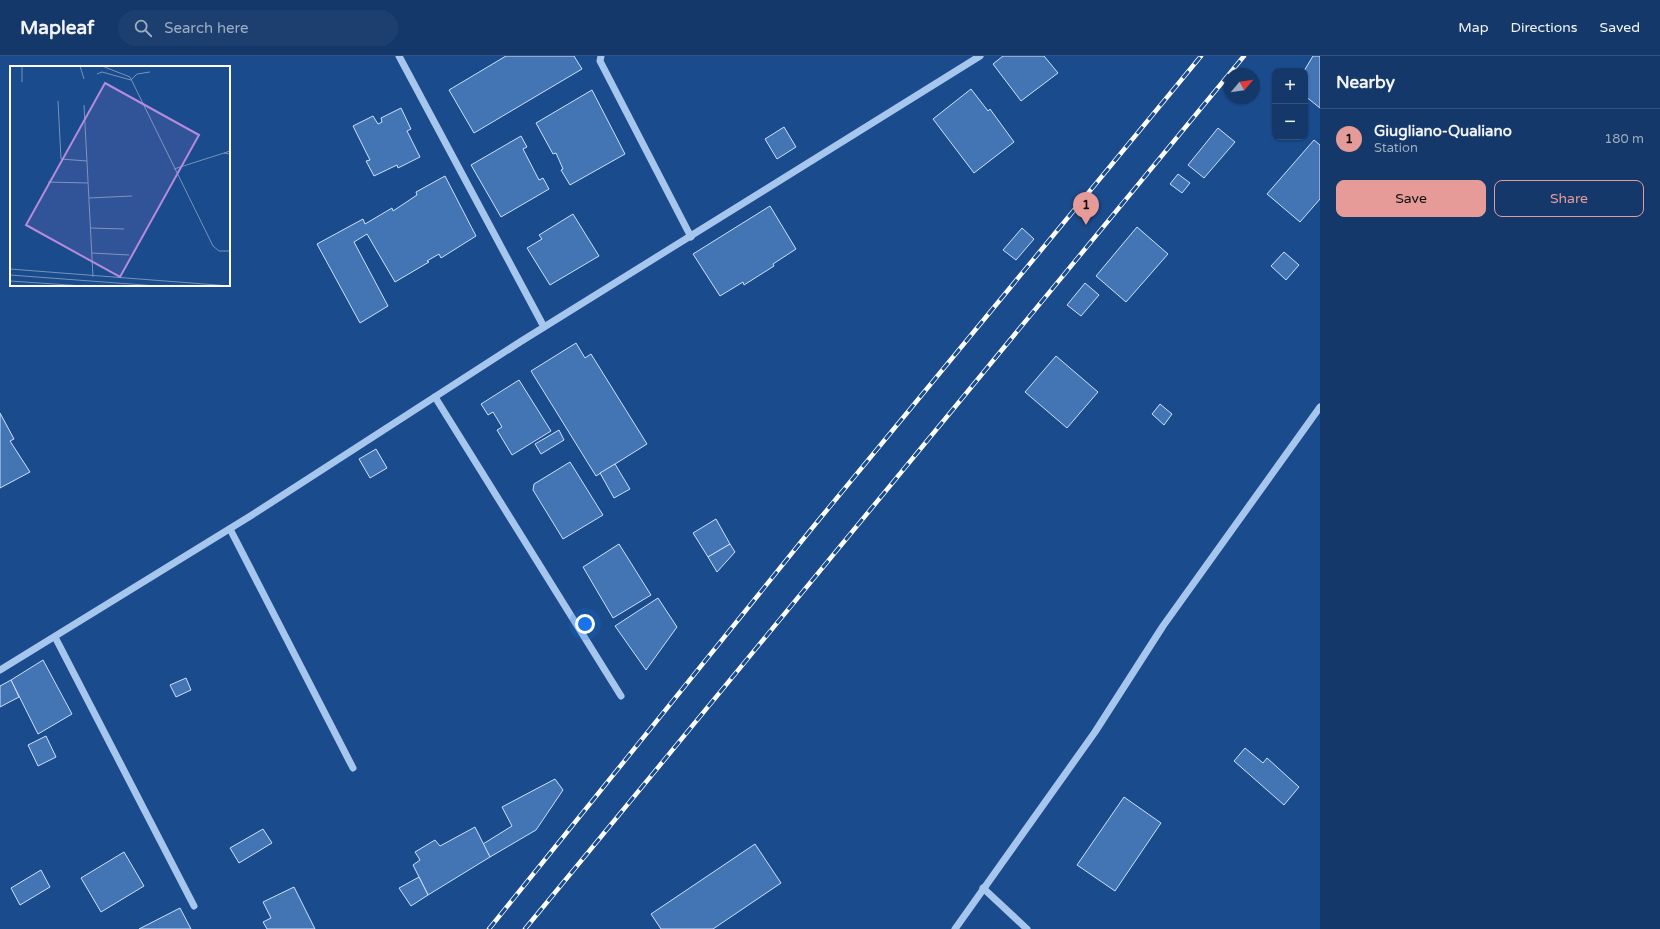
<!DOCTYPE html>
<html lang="en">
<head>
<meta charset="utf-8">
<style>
	body { margin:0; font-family:"Varela Round",sans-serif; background:#1d3f6f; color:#f1f3f6 }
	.controls { position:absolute; right:12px; top:12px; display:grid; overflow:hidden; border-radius:8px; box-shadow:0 1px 3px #0004 }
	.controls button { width:36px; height:36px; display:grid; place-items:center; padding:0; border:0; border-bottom:1px solid #33527d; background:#143869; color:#f1f3f6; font:20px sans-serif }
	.compass { position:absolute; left:1224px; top:12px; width:36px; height:36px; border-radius:50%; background:#143869; box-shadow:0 1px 3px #0004; rotate:61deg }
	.you { position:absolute; left:585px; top:568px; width:14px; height:14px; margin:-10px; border:3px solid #fff; border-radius:50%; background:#1a73e8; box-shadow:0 0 0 6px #1a73e833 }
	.badge { display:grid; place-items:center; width:26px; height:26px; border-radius:50%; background:#e69b98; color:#111; font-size:13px; font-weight:700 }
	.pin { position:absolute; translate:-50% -33px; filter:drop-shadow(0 1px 2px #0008) }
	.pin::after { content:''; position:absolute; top:21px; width:14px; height:12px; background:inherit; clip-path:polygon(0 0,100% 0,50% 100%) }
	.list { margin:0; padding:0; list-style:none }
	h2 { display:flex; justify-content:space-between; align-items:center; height:52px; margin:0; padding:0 16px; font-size:17px }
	h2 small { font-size:13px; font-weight:400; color:#9dacc0 }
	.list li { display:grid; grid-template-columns:26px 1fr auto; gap:12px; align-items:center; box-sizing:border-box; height:60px; padding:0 16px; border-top:1px solid #33527d }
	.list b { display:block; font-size:15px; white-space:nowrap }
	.list p { margin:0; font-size:13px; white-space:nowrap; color:#9dacc0 }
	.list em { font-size:13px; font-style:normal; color:#9dacc0 }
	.actions { display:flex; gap:8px; padding:12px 16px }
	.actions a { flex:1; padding:9px 0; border:1px solid #e69b98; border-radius:8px; text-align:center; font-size:14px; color:#e69b98 }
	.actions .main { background:#e69b98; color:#111 }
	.icon { flex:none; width:22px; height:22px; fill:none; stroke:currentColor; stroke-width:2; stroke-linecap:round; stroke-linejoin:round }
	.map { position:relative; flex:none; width:1320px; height:873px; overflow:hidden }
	header { display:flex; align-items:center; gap:24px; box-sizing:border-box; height:56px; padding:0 20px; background:#143869; border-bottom:1px solid #33527d }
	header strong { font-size:19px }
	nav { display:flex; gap:22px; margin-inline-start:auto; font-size:14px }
	.search { width:280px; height:36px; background:#1d3f6f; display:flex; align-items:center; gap:10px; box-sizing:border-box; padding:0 14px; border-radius:22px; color:#9dacc0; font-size:15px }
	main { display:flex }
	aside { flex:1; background:#143869 }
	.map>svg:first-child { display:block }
	.building { fill:#4375b4; stroke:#cce0fa }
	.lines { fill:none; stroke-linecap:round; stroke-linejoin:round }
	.minor { stroke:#a6c6ed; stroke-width:7 }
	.rail-casing { stroke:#fff; stroke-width:4.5 }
	.rail { stroke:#1a4b8c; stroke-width:3; stroke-dasharray:9; stroke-linecap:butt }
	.inset-road { fill:none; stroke:#7693ba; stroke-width:1 }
	.view { fill:#b68bdc; fill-opacity:0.15; stroke:#b68bdc; stroke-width:2 }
	.inset-edge { fill:none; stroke:#fff; stroke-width:2 }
</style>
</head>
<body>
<header>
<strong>Mapleaf</strong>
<div class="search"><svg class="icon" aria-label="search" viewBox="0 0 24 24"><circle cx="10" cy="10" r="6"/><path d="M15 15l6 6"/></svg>Search here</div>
<nav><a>Map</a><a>Directions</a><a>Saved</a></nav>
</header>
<main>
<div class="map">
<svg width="1320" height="873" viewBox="0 0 1320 873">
	<rect width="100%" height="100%" fill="#1a4b8c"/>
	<!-- building -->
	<g class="building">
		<path d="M506,0H574L582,13L474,77L449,34Z"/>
		<path d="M1003,0H1044L1058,17L1021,45L993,8Z"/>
		<path d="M1313,0H1320V52L1305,40L1304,15Z"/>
		<path d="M971,33L988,55L990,53L1014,86L974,117L933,63Z"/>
		<path d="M592,34L625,98L570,129L561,114L563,113L556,97L553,98L536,67Z"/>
		<path d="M401,52L411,73L407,75L420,101L398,112L397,109L374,120L366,105L370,104L353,70L373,60L378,68L382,66L381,62Z"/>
		<path d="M784,71L796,91L777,103L765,83Z"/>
		<path d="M1218,72L1235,86L1204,122L1188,109Z"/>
		<path d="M521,80L527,91L523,93L539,124L543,122L549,133L501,161L471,109Z"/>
		<path d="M1314,84L1320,89V143L1300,166L1267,138Z"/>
		<path d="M1178,118L1190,127L1182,137L1170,128Z"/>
		<path d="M445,120L476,180L441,202L439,198L427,205L429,206L395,226L367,178L354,186L388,250L360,267L317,188L363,163L365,168L392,152L393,155L417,139L416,136Z"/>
		<path d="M770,150L796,193L773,208L774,210L744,229L743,226L720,240L693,198Z"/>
		<path d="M573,158L599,200L550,229L527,192L542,183L539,179Z"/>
		<path d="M1137,171L1168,198L1126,246L1096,220Z"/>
		<path d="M1022,172L1034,183L1016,204L1003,194Z"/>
		<path d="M1284,196L1299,209L1286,224L1271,210Z"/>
		<path d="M1085,227L1099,239L1081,260L1067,249Z"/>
		<path d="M576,287L585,302L591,298L647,388L596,420L531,315Z"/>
		<path d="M1056,300L1098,336L1067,372L1025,336Z"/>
		<path d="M519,324L551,375L512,399L497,374L502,371L493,356L488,359L481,348Z"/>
		<path d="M1160,348L1172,358L1164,369L1152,358Z"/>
		<path d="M0,357L14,383L10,385L30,416L0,432Z"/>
		<path d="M559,374L564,384L541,398L535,388Z"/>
		<path d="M376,393L387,412L370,422L359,403Z"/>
		<path d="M570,406L603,459L563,483L533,434L534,428Z"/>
		<path d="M615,408L630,433L614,442L600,417Z"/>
		<path d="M716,463L730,488L708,501L693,477Z"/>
		<path d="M619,488L651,539L613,562L583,511Z"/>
		<path d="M730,488L735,496L717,516L708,501Z"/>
		<path d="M658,542L677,571L646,614L615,570Z"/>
		<path d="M43,604L72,658L38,678L11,624Z"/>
		<path d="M186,622L191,634L176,641L170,629Z"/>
		<path d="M11,624L19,641L0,651V630Z"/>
		<path d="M46,680L56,701L38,710L28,689Z"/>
		<path d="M1245,692L1263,707L1267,702L1299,731L1284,749L1234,705Z"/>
		<path d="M555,723L563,734L536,774L490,801L483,788L512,770L502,751Z"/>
		<path d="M1124,741L1161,767L1115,835L1077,809Z"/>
		<path d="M475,771L490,801L428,839L413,809L420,804L415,796L435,784L440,790Z"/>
		<path d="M263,773L272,787L239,807L230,792Z"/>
		<path d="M755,788L781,827L713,873H661L651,858Z"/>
		<path d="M124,796L144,830L101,856L81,822Z"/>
		<path d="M41,814L50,831L20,849L11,832Z"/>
		<path d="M419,821L428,839L411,850L399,832Z"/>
		<path d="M294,831L315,873H267L263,866L271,862L263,846Z"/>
		<path d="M180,852L191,873H139Z"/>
	</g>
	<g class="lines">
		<!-- minor -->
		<g class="minor">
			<path d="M399,0L544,271"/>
			<path d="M601,0L600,5L691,181"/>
			<path d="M435,341L621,640"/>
			<path d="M230,473L353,712"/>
			<path d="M55,581L194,850"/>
			<path d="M0,614L252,459L520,286L980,0"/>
			<path d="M983,832L1027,873"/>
			<path d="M955,873L1095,676L1163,570L1320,351"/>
		</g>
		<!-- rail casing -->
		<g class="rail-casing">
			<g id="rail">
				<path d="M489,873L813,471L1201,0"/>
				<path d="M525,873L1244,0"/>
			</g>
		</g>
		<!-- rail -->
		<use href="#rail" class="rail"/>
	</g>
	<!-- overview -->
	<g transform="translate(10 10)">
		<rect width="220" height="220" fill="#1a4b8c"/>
		<path class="inset-road" d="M70,0L74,13M92,0L120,11L203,180L209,185H220M87,8L92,6L121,14L127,8L140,6M12,16V0M48,35L51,93L77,95M74,39L83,211M220,85L214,87L220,88M164,103L214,87M38,116L78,117M79,132L122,130M81,162L114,163M82,187L119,189M0,203L220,220M0,209L147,220M0,215L73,220"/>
		<path class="view" d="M95,17L189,69L110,211L16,159Z"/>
		<rect width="220" height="220" class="inset-edge"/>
	</g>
</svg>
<div class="controls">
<button>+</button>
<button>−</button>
</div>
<svg class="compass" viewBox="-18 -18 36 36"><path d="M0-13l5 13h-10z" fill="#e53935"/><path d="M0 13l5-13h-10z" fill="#9dacc0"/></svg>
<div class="you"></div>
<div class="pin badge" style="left:1086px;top:169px">1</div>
</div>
<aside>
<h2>Nearby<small></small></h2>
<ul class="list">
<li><span class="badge">1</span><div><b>Giugliano-Qualiano</b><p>Station</p></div><em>180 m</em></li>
</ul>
<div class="actions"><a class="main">Save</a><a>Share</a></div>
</aside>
</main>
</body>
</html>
